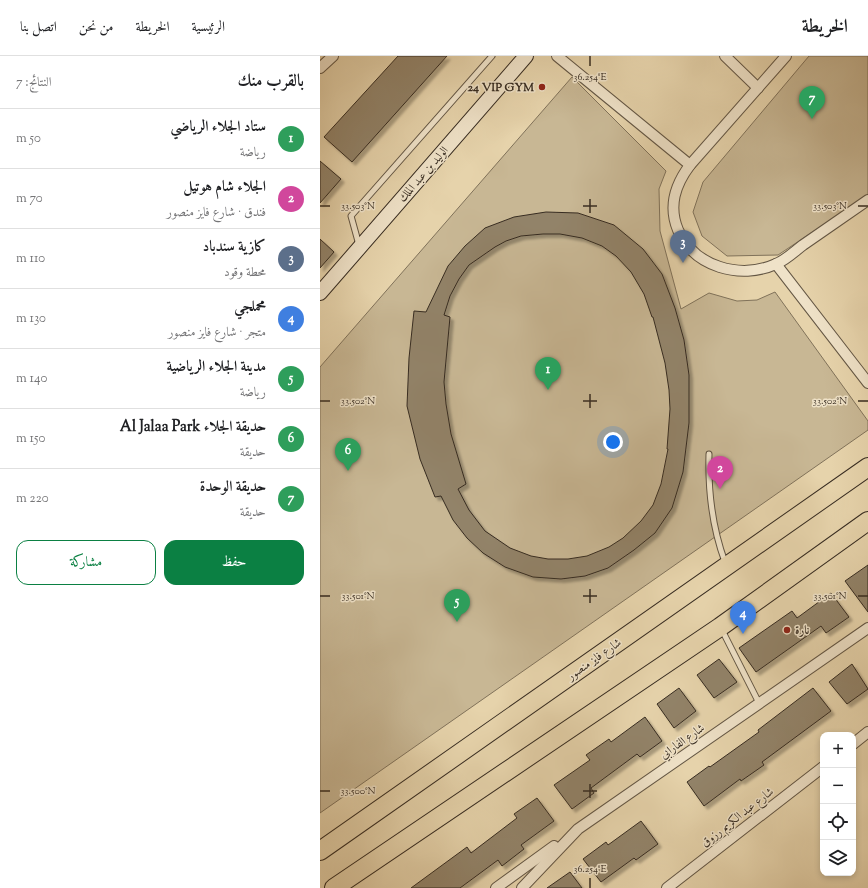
<!DOCTYPE html>
<html lang="ar">
<head>
<meta charset="utf-8">
<style>
	body { margin:0; font-family:"Sorts Mill Goudy",Amiri,serif; background:#f6f6f6; color:#202124; direction:rtl }
	.controls { position:absolute; right:12px; bottom:12px; display:grid; overflow:hidden; border-radius:8px; box-shadow:0 2px 6px #0003 }
	.controls button { width:36px; height:36px; display:grid; place-items:center; padding:0; border:0; border-bottom:1px solid #e0e0e0; background:#fff; color:#202124; font:20px sans-serif }
	.you { position:absolute; left:293px; top:386px; width:14px; height:14px; margin:-10px; border:3px solid #fff; border-radius:50%; background:#1a73e8; box-shadow:0 0 0 6px #1a73e833 }
	.badge { display:grid; place-items:center; width:26px; height:26px; border-radius:50%; background:#0b8043; color:#fff; font-size:13px; font-weight:700 }
	.pin { position:absolute; translate:-50% -33px; filter:drop-shadow(0 1px 2px #0008) }
	.pin::after { content:''; position:absolute; top:21px; width:14px; height:12px; background:inherit; clip-path:polygon(0 0,100% 0,50% 100%) }
	.list { margin:0; padding:0; list-style:none }
	h2 { display:flex; justify-content:space-between; align-items:center; height:52px; margin:0; padding:0 16px; font-size:17px }
	h2 small { font-size:13px; font-weight:400; color:#757577 }
	.list li { display:grid; grid-template-columns:26px 1fr auto; gap:12px; align-items:center; box-sizing:border-box; height:60px; padding:0 16px; border-top:1px solid #e0e0e0 }
	.list b { display:block; font-size:15px; white-space:nowrap }
	.list p { margin:0; font-size:13px; white-space:nowrap; color:#757577 }
	.list em { font-size:13px; font-style:normal; color:#757577 }
	.actions { display:flex; gap:8px; padding:12px 16px }
	.actions a { flex:1; padding:9px 0; border:1px solid #0b8043; border-radius:12px; text-align:center; font-size:14px; color:#0b8043 }
	.actions .main { background:#0b8043; color:#fff }
	.icon { flex:none; width:22px; height:22px; fill:none; stroke:currentColor; stroke-width:2; stroke-linecap:round; stroke-linejoin:round }
	.map { position:relative; flex:none; width:548px; height:832px; overflow:hidden; direction:ltr }
	header { display:flex; align-items:center; gap:24px; box-sizing:border-box; height:56px; padding:0 20px; background:#fff; border-bottom:1px solid #e0e0e0 }
	header strong { font-size:19px }
	nav { display:flex; gap:22px; margin-inline-start:auto; font-size:14px }
	main { display:flex }
	aside { flex:1; background:#fff }
	.map>svg:first-child { display:block }
	.green { fill:#c8b794; stroke:#80725a }
	.building { fill:#928369; stroke:#372c21; fill-rule:evenodd; filter:url(#shadow) }
	.lines { fill:none; stroke-linecap:round; stroke-linejoin:round }
	.lane-casing { stroke:#635644; stroke-width:7 }
	.street-casing { stroke:#635644; stroke-width:12 }
	.secondary-casing { stroke:#372c21; stroke-width:16 }
	.highway-casing { stroke:#372c21; stroke-width:20 }
	.lane { stroke:#efe2c8; stroke-width:5 }
	.street { stroke:#efe2c8; stroke-width:10 }
	.secondary { stroke:#efe2c8; stroke-width:14 }
	.highway { stroke:#e6d3ab; stroke-width:18 }
	.ticks { fill:none; stroke:#372c21; stroke-width:1.5 }
	.poi-dot { fill:#8f2418; stroke:#efe2c8; stroke-width:1.5 }
	.labels { text-anchor:middle; stroke-width:3; stroke-linejoin:round; paint-order:stroke }
	.poi-label { font-size:12px; font-weight:bold; fill:#372c21; stroke:#efe2c8; text-anchor:end }
	.street-label { font-size:12px; fill:#372c21; stroke:#efe2c8 }
	.ticks-label { font-size:10px; text-anchor:middle; fill:#372c21; stroke:#efe2c8; stroke-width:3; stroke-linejoin:round; paint-order:stroke }
</style>
</head>
<body>
<header>
<strong>الخريطة</strong>
<nav><a>الرئيسية</a><a>الخريطة</a><a>من نحن</a><a>اتصل بنا</a></nav>
</header>
<main>
<div class="map">
<svg width="548" height="832" viewBox="0 0 548 832">
	<defs>
		<filter id="shadow"><feDropShadow dx="3.5" dy="3.5" stdDeviation="1" flood-color="#0004"/></filter>
	</defs>
	<rect width="100%" height="100%" fill="#e6d3ab"/>
	<filter id="stains"><feTurbulence type="fractalNoise" baseFrequency=".005" numOctaves="4"/><feColorMatrix values="0 0 0 0 .2 0 0 0 0 .09 0 0 0 0 .02 0 0 0 .5 -.17"/></filter>
	<radialGradient id="worn" r=".72"><stop offset=".6" stop-color="#630" stop-opacity="0"/><stop offset="1" stop-color="#630" stop-opacity=".3"/></radialGradient>
	<!-- green -->
	<g class="green">
		<path d="M489,0H548V139L458,199L407,200L382,180L373,156L383,126Z"/>
		<path d="M252,21L346,115L339,133L340,175L361,253L389,237L417,245L437,244L455,236L548,365V374L0,757V311Z"/>
	</g>
	<!-- building -->
	<g class="building">
		<path d="M78,0H127L32,106L4,81Z"/>
		<path d="M0,105L21,123L0,147Z"/>
		<path d="M226,156L258,157L294,169L323,193L342,218L355,252L364,284L369,319V367L363,416L352,452L335,477L314,494L288,512L265,520L241,523L213,521L185,511L163,497L147,482L133,464L121,440L115,441L100,403L87,350L89,302L94,255L106,256L128,210L145,190L165,172L194,161ZM223,178H240L262,182L282,190L296,200L311,216L324,238L332,261H333L345,307L349,334L350,353L347,393H348L341,428L333,449L321,465L303,482L289,491L267,500L248,503H228L211,500L190,492L165,475L149,454L138,433L146,428L131,378L126,348L124,326L130,261L124,259L130,240L139,223L149,209L175,191L186,185L201,180Z"/>
		<path d="M0,183L14,196L0,212Z"/>
		<path d="M548,509V556L525,525Z"/>
		<path d="M511,537L529,561L506,577L501,570L436,616L419,592L472,555L477,562Z"/>
		<path d="M399,603L417,626L394,642L377,619Z"/>
		<path d="M532,608L548,633L527,648L509,626Z"/>
		<path d="M359,632L376,655L354,672L337,648Z"/>
		<path d="M493,632L511,655L442,706L444,709L421,725L420,723L384,750L367,726L389,710L390,711L439,676L438,674Z"/>
		<path d="M325,661L342,685L320,701L317,698L271,732L274,737L252,753L234,729L270,704L266,699L289,683L291,686Z"/>
		<path d="M217,742L234,765L201,789L204,793L182,810L178,804L140,832H91L147,791L151,797L197,762L194,758Z"/>
		<path d="M321,765L338,788L316,804L314,802L281,826L263,803L286,786L288,789Z"/>
		<path d="M250,816L262,832H227Z"/>
	</g>
	<g class="lines">
		<!-- lane casing -->
		<g class="lane-casing">
			<g id="lane">
				<path d="M39,189L31,160L172,0"/>
				<path d="M389,398C388,435 392,471 405,506"/>
				<path d="M402,574L439,647"/>
			</g>
		</g>
		<!-- street casing -->
		<g class="street-casing">
			<g id="street">
				<path d="M237,0L370,109"/>
				<path d="M405,0L438,32"/>
				<path d="M466,0L370,109C355,129 348,150 358,174C374,211 420,224 456,208C466,204 475,195 483,189C505,174 526,159 548,144"/>
				<path d="M0,12L13,0"/>
				<path d="M456,208L548,327"/>
				<path d="M533,688L548,676"/>
				<path d="M176,832L234,790"/>
				<path d="M202,832L258,773L548,572"/>
				<path d="M347,832L503,711"/>
			</g>
		</g>
		<!-- secondary casing -->
		<g class="secondary-casing">
			<path id="secondary" d="M0,237L206,0"/>
		</g>
		<!-- highway casing -->
		<g class="highway-casing">
			<g id="highway">
				<path d="M0,795L548,411"/>
				<path d="M14,832L400,571L548,465"/>
			</g>
		</g>
		<!-- lane -->
		<use href="#lane" class="lane"/>
		<!-- street -->
		<use href="#street" class="street"/>
		<!-- secondary -->
		<use href="#secondary" class="secondary"/>
		<!-- highway -->
		<use href="#highway" class="highway"/>
	</g>
	<!-- ticks -->
	<path class="ticks" d="M270,0V10M270,143V157M0,150H10M263,150H277M538,150H548M270,338V352M0,345H10M263,345H277M538,345H548M270,533V547M0,540H10M263,540H277M538,540H548M270,728V742M0,735H10M263,735H277M270,822V832"/>
	<!-- markers -->
	<g class="poi-dot">
		<circle cx="222" cy="31" r="4"/>
		<circle cx="467" cy="574" r="4"/>
	</g>
	<g class="labels">
		<!-- poi labels -->
		<g class="poi-label">
			<text x="214" y="35">24 VIP GYM</text>
			<text x="475" y="578" text-anchor="start">نارة</text>
		</g>
		<!-- street labels -->
		<g class="street-label">
			<text transform="translate(103 118) rotate(-49)" y="4">الوليد بن عبد الملك</text>
			<text transform="translate(274 603) rotate(-35)" y="4">شارع فايز منصور</text>
			<text transform="translate(362 685) rotate(-35)" y="4">شارع الفارابي</text>
			<text transform="translate(417 761) rotate(-38)" y="4">شارع عبد الكريم رزوق</text>
		</g>
	</g>
	<g class="ticks-label">
		<text x="270" y="24">36.254°E</text>
		<text x="38" y="153">33.503°N</text>
		<text x="510" y="153">33.503°N</text>
		<text x="38" y="348">33.502°N</text>
		<text x="510" y="348">33.502°N</text>
		<text x="38" y="543">33.501°N</text>
		<text x="510" y="543">33.501°N</text>
		<text x="38" y="738">33.500°N</text>
		<text x="270" y="816">36.254°E</text>
	</g>
	<rect width="100%" height="100%" filter="url(#stains)"/>
	<rect width="100%" height="100%" fill="url(#worn)"/>
</svg>
<div class="controls">
<button>+</button>
<button>−</button>
<button><svg class="icon" aria-label="locate" viewBox="0 0 24 24"><circle cx="12" cy="12" r="6"/><path d="M12 2v4M12 18v4M2 12h4M18 12h4"/></svg></button>
<button><svg class="icon" aria-label="layers" viewBox="0 0 24 24"><path d="M12 4l9 5-9 5-9-5zM3 14l9 5 9-5"/></svg></button>
</div>
<div class="you"></div>
<div class="pin badge" style="left:228px;top:334px;background:#2e9e5b">1</div>
<div class="pin badge" style="left:400px;top:433px;background:#d1479c">2</div>
<div class="pin badge" style="left:363px;top:207px;background:#5c6f8a">3</div>
<div class="pin badge" style="left:423px;top:578px;background:#3f7fe0">4</div>
<div class="pin badge" style="left:137px;top:566px;background:#2e9e5b">5</div>
<div class="pin badge" style="left:28px;top:415px;background:#2e9e5b">6</div>
<div class="pin badge" style="left:492px;top:63px;background:#2e9e5b">7</div>
</div>
<aside>
<h2>بالقرب منك<small>النتائج: 7</small></h2>
<ul class="list">
<li><span class="badge" style="background:#2e9e5b">1</span><div><b>ستاد الجلاء الرياضي</b><p>رياضة</p></div><em>50 m</em></li>
<li><span class="badge" style="background:#d1479c">2</span><div><b>الجلاء شام هوتيل</b><p>فندق · شارع فايز منصور</p></div><em>70 m</em></li>
<li><span class="badge" style="background:#5c6f8a">3</span><div><b>كازية سندباد</b><p>محطة وقود</p></div><em>110 m</em></li>
<li><span class="badge" style="background:#3f7fe0">4</span><div><b>محملجي</b><p>متجر · شارع فايز منصور</p></div><em>130 m</em></li>
<li><span class="badge" style="background:#2e9e5b">5</span><div><b>مدينة الجلاء الرياضية</b><p>رياضة</p></div><em>140 m</em></li>
<li><span class="badge" style="background:#2e9e5b">6</span><div><b>حديقة الجلاء Al Jalaa Park</b><p>حديقة</p></div><em>150 m</em></li>
<li><span class="badge" style="background:#2e9e5b">7</span><div><b>حديقة الوحدة</b><p>حديقة</p></div><em>220 m</em></li>
</ul>
<div class="actions"><a class="main">حفظ</a><a>مشاركة</a></div>
</aside>
</main>
</body>
</html>
